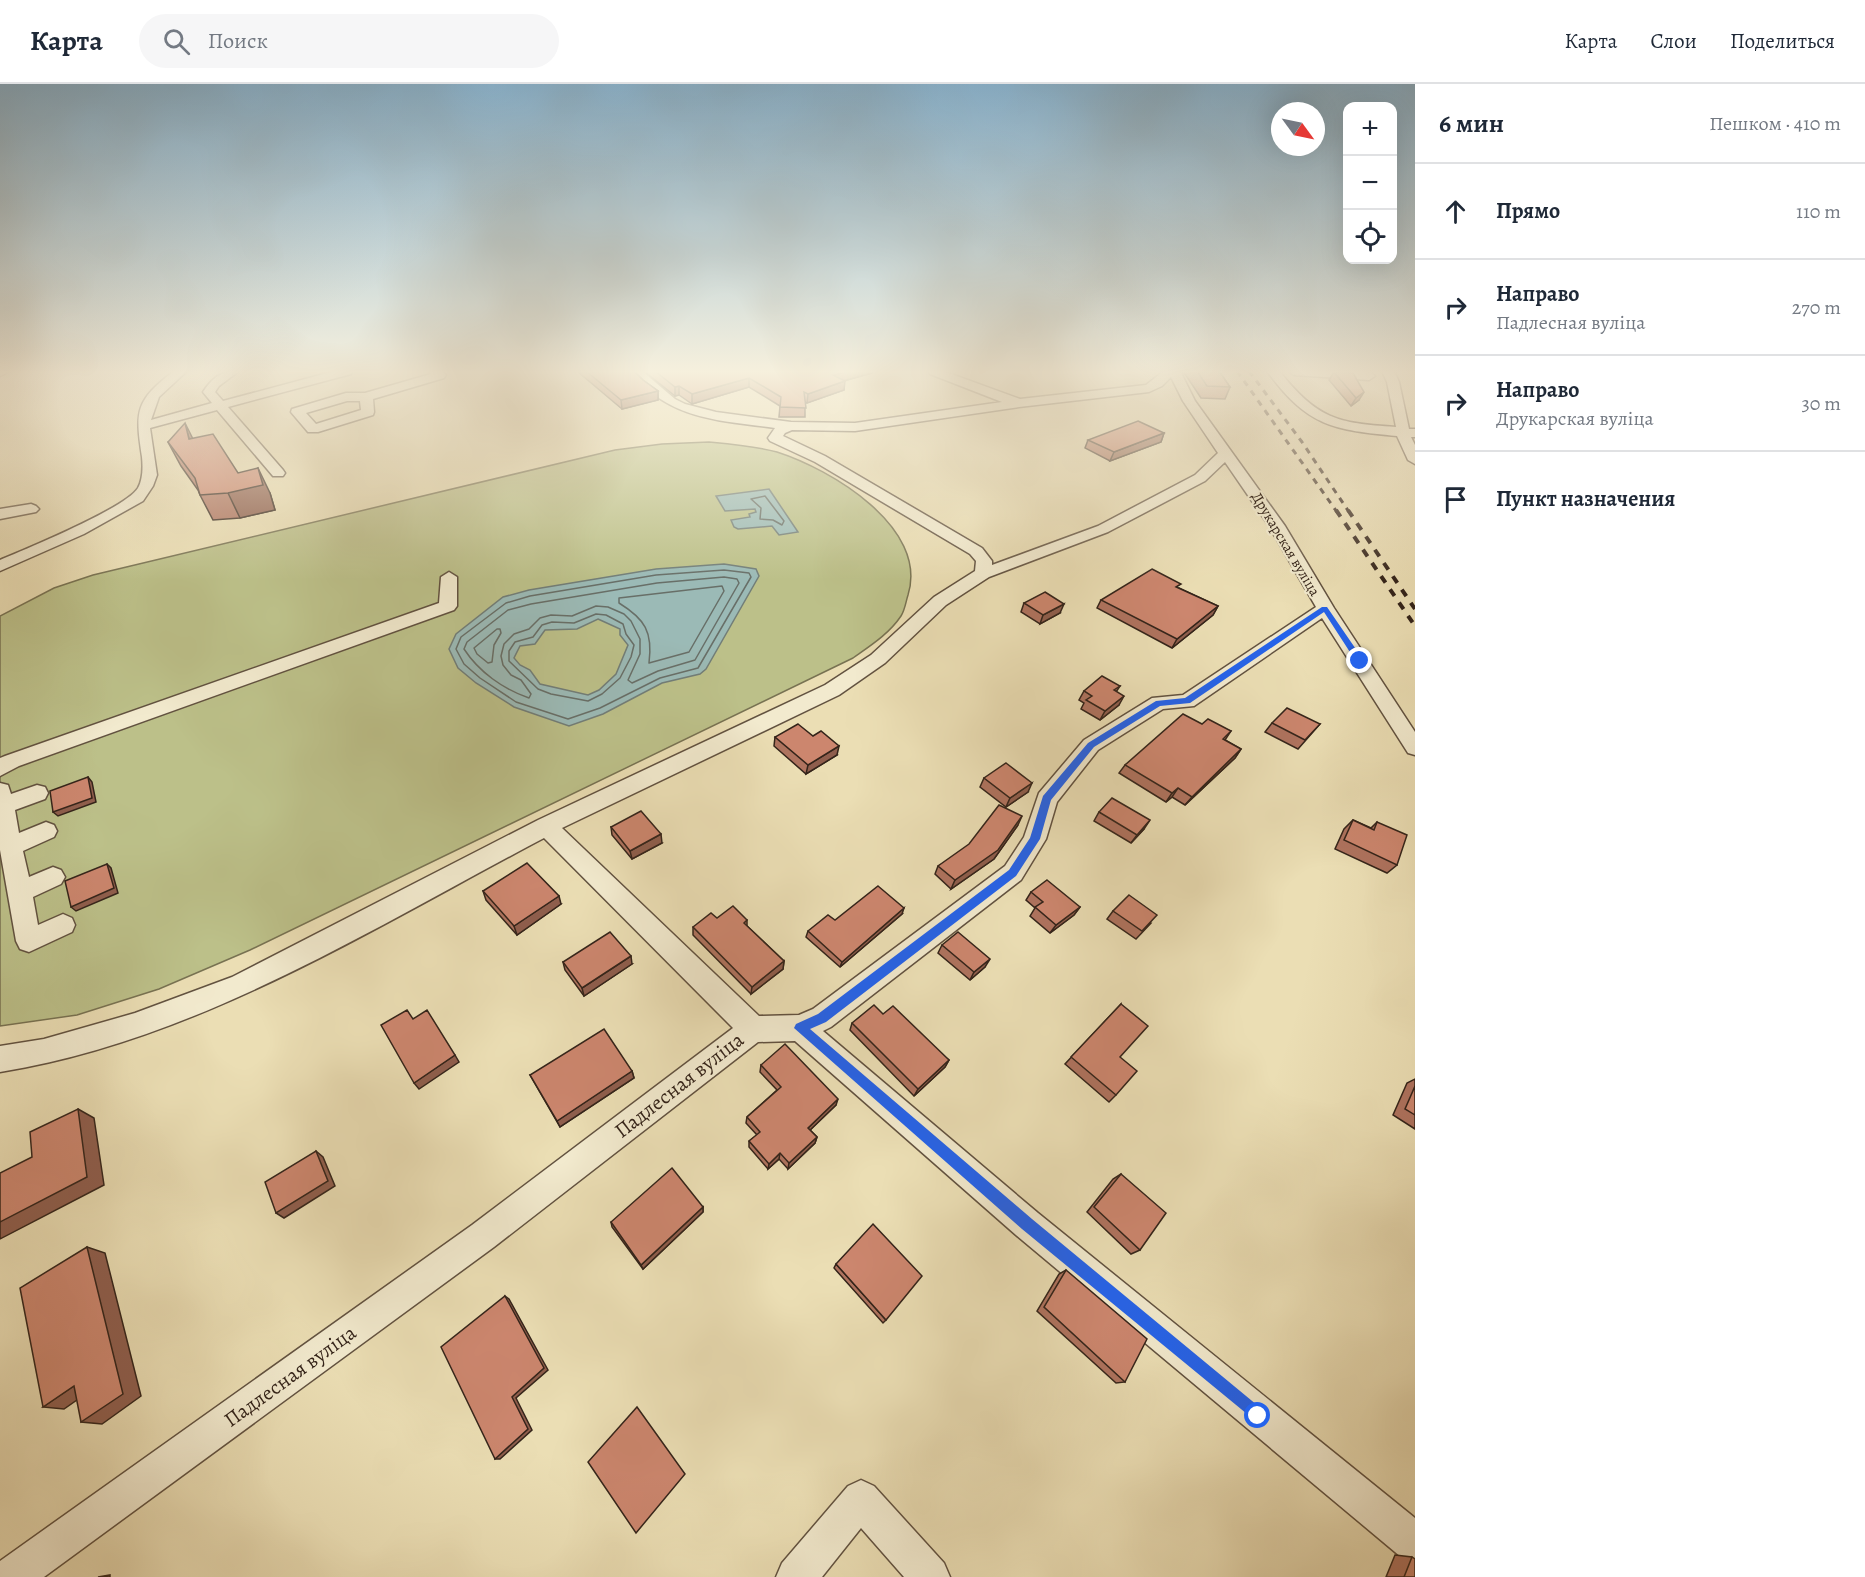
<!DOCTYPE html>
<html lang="ru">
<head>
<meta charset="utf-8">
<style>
	body { margin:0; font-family:Alegreya,serif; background:#f6f6f7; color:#1f2937 }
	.controls { position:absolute; right:18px; top:18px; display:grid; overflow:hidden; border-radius:12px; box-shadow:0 6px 24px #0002 }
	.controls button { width:54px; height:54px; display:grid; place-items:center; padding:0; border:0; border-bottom:2px solid #e0e1e3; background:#fff; color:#1f2937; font:30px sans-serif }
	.compass { position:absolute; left:1271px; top:18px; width:54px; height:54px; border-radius:50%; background:#fff; box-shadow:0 6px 24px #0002; rotate:123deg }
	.stop { position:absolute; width:18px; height:18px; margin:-14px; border:4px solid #2563eb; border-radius:50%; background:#fff }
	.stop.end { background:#2563eb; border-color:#fff; box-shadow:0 2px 6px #0008 }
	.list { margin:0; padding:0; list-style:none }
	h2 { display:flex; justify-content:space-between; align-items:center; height:78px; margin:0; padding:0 24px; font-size:26px }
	h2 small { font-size:20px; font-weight:400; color:#747a83 }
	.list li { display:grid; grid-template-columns:39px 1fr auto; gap:18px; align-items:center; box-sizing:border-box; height:96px; padding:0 24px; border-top:2px solid #e0e1e3 }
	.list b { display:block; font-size:22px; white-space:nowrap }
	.list p { margin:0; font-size:20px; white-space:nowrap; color:#747a83 }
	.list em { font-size:20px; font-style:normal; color:#747a83 }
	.icon { flex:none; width:33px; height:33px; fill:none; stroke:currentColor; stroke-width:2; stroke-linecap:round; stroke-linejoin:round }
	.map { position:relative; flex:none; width:1415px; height:1493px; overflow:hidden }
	header { display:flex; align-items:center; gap:36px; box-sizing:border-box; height:84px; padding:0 30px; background:#fff; border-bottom:2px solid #e0e1e3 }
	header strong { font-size:28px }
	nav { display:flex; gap:33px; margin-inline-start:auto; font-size:21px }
	.search { width:420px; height:54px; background:#f6f6f7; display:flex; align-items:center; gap:15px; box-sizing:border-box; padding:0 21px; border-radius:33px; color:#747a83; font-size:22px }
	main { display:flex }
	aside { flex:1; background:#fff }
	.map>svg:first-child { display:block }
	.green { fill:#bcc089; stroke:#787252; stroke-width:1.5 }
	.water { fill:#9bbab6; stroke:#727e78; stroke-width:1.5; fill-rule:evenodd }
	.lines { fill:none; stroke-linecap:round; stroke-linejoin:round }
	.shore { stroke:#686f68; stroke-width:1.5 }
	.minor-casing { stroke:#625240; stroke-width:3 }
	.minor { fill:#f2eace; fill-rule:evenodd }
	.rail-far1 { stroke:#34241a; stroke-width:3; stroke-dasharray:6 6; stroke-linecap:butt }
	.rail { stroke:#34241a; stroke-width:4; stroke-dasharray:8 8; stroke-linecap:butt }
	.wall { fill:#af735f; stroke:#34241a; stroke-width:1.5 }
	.shaded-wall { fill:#8f5e4d; stroke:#34241a; stroke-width:1.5 }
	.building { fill:#cc866e; stroke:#34241a; stroke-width:1.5 }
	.route { fill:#2563eb }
	.labels { text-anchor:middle; stroke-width:4.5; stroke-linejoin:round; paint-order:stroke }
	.far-street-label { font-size:15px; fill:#34241a; stroke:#f2eace }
	.near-street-label { font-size:21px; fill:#34241a; stroke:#f2eace }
</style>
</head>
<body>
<header>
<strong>Карта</strong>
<div class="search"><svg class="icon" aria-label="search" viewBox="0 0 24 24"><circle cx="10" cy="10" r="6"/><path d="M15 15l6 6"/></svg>Поиск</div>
<nav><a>Карта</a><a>Слои</a><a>Поделиться</a></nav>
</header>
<main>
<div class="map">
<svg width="1415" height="1493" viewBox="0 0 1415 1493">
	<rect width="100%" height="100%" fill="#ebdeb4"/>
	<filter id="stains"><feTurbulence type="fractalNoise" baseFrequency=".00333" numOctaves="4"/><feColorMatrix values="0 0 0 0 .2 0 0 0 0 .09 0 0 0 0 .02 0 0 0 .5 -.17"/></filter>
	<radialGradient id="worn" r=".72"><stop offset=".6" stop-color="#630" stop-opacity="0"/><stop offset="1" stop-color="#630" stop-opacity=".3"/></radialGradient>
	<!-- green -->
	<path class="green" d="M709,358C731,360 755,362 777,368C830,385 929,443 908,511C906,517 905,526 901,532C889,550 870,562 853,574L250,866L159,905L77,931L0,942V532L54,504L93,491L615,366L662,360Z"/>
	<!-- water -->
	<g class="water">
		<path d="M769,405L798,448L779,451L772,442L738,445L734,443L731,436L750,433L749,430L756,428L755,425L725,427L716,412Z"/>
		<path d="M724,480L756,485L759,492L706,585L700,590L662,599L603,630L569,642L514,623L476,599L458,584L449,565L456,550L503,513L529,506L656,485ZM598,535L620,545V551L628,561L616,590L599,606L588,611L540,600L530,586L520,581L514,574L520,562L535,560L545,546L577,545Z"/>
	</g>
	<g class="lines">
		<!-- shore -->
		<g class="shore">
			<path d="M765,412L784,437L782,441L773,436L760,435L761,424L751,415Z"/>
			<path d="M724,486L749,489L751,493L698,584L660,594L600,624L568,635L516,618L480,594L464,580L456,565L461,553L506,519L530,512L656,491Z"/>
			<path d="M724,493L737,495L739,499L695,576L658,587L632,599L628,596L640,570V555L631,537L624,530L608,523L596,522L572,532L551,531L540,534L529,545L514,550L504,560L501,572L503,581L511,591L521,596L531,610L529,614C503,605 479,588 464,565L467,558L508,526L531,520L657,499Z"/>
			<path d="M722,502L724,507L689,568L649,579C653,548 645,535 619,519V514Z"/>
			<path d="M596,530L606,531L623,540L626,550L634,561L631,573L620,594L602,610L588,617L551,610L538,605L509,577V567L515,558L533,553L542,541L552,538L574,539Z"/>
			<path d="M497,545H500L501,549L494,561L492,578L488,579L477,570L474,564Z"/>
		</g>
		<!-- minor casing -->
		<g class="minor-casing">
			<g id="minor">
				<path d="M0,287H10L0,292Z"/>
				<path d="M174,287H187L159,313L151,336L212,319L203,308C212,294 222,286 239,287L219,302L215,308L223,317L335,287H353L351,290L228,323L283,386L285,389L283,392H273L217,326L150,344L157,391L153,402L143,417L84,450L0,487V476C26,465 126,424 138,404C143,395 143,383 142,373C135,327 135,317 174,287Z"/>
				<path d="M429,287H442L446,291L444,294L373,315L374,328L373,331L318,348H308L291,328L292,325L346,309H365L431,290ZM347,317H360L361,326L316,340L306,329Z"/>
				<path d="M629,287H642L675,315L685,320L716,328L791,338L855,339L1002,318L930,290L928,287H943L1020,315L1146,301L1164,287H1180L1195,317L1285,442L1334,524L1415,648V671L1408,669L1322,534L1194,622L1163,625L1098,666L1057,718L1046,755L1021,796L831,943L823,947L1038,1129L1415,1434V1479L1401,1473L1016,1151L795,957L758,958L494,1163L44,1493H0V1477L472,1141L733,944L544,754C371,845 195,957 0,988V962L44,955L135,929L232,893L538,736L825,601L871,571L934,513L975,487L976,477L970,470L815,378L770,357L768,354L775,344C717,336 670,336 629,287ZM1171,293L1183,317L1218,369L1195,391L1098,442L992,481V477L982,464L825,372L783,352L785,349L792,346L855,347L1019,323L1149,308L1162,302ZM1225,378L1269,442L1316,523L1183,611L1152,614L1084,656L1039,709L1024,753L1005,782L813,925L799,931L759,932L562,744L839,611L885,579L946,521L989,493L1108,448L1205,397Z"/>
				<path d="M1267,287H1279C1318,335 1336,339 1396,343L1387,298L1382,287H1394L1399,298L1409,345H1415V353H1411L1415,361V380L1408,376L1397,352C1332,346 1307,342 1267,287Z"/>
				<path d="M1288,287C1305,286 1364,282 1375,292L1369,296L1294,291Z"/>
				<path d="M31,420L36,422L39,425L36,428L0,435V425Z"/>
				<path d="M449,488L457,493V522L454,526L19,682L0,692V674L5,672L439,519L441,493Z"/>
				<path d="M0,699L8,701L11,710L37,701L45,703L48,709L45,715L15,726L19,749L46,738L54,741L57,747L54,753L23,767L29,793L53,783L61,786L65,793L61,800L33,813L38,841L63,830L72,834L75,841L72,848L29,868L20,865L16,857L0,766Z"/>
				<path d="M861,1396L874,1402L944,1479L950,1493H904L861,1444L822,1493H776L782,1479L848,1402Z"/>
			</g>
		</g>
		<!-- minor -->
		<use href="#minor" class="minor"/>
		<!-- rail-far1 -->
		<g class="rail-far1">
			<path d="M1237,287L1337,428"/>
			<path d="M1249,287L1302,358L1349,428"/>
		</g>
		<!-- rail -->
		<g class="rail">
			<path d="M1336,426L1415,542"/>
			<path d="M1348,426L1415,525"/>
		</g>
	</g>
	<!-- wall -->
	<g class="wall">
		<path d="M577,287H634L643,296L658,307V316L622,325Z"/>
		<path d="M644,287H872V289L844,297V306L807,319L805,318V333H779L780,322L749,303L692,320L679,311L675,312Z"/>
		<path d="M1183,287H1219L1230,303L1225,315L1201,314Z"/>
		<path d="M1334,288L1359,316L1351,322L1329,296Z"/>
		<path d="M1164,349L1161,358L1110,377L1085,364L1088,356Z"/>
		<path d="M192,354L238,389L270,409L275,426L240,434L213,436L200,411L198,406L181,382L168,358Z"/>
		<path d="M1179,504L1218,522L1213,531L1172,564L1097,524L1101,516Z"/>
		<path d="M1024,519L1060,529L1040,540L1021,528Z"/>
		<path d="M1120,602L1116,608L1119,621L1100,636L1081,625L1084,619L1079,616L1084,607Z"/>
		<path d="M1272,639L1320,640L1298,665L1265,648Z"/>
		<path d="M1202,640L1231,647L1225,656L1241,665L1235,674L1185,721L1172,713L1166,718L1119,689L1125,681Z"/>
		<path d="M775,653L837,671L806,690L774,662Z"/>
		<path d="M984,694L1028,708L1006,723L980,703Z"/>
		<path d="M1099,728L1144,745L1131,759L1094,737Z"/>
		<path d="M1353,736L1371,744L1377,738L1397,781L1387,789L1335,765L1344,745Z"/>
		<path d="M1018,741L994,775L951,805L935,790L938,782Z"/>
		<path d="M611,743L662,759L632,775L612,751Z"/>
		<path d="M483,807L561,820L517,851L486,816Z"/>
		<path d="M1031,808L1080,823L1074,831L1050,849L1030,832L1035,824L1026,816Z"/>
		<path d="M1113,827L1151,839L1136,855L1107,835Z"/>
		<path d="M902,830L840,883L806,853L808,847L835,836Z"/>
		<path d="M717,834L747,836V842L784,877L783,885L751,910L693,851V843Z"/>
		<path d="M942,861L985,883L970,896L938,869Z"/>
		<path d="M563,878L632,880L584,912L565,886Z"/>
		<path d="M1121,920L1120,973L1116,1011L1109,1018L1065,980Z"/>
		<path d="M883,930L949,976L945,983L914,1012L850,946L852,939Z"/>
		<path d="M761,981L836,1021L810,1046L817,1053L815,1059L788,1085L779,1075L768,1085L749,1063V1057L757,1051L746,1039L747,1033L777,1006L760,988Z"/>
		<path d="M632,987L634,994L560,1043L530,991Z"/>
		<path d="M1415,995V1045L1393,1031L1407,999Z"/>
		<path d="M1121,1090L1140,1166L1131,1170L1087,1128L1113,1095Z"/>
		<path d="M703,1123V1128L643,1185L612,1143L611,1138Z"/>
		<path d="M836,1180L886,1236L883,1239L834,1184Z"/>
		<path d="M1066,1186L1125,1298L1116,1299L1037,1227L1059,1190Z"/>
		<path d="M1395,1471L1412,1473L1415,1493H1386Z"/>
	</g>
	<!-- shaded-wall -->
	<g class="shaded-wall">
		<path d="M850,287H872V289L832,300L833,291Z"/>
		<path d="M749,294V303L692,320V310Z"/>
		<path d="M845,297L844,306L807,319L808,310Z"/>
		<path d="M679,302V311L675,312V303Z"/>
		<path d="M658,307V316L622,325L621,316Z"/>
		<path d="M1364,308L1359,316L1351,322L1356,314Z"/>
		<path d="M185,339L197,363L189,355Z"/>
		<path d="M1164,349L1161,358L1110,377L1114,368Z"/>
		<path d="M258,384L270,409L275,426L240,434L228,409Z"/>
		<path d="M1064,520L1060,529L1040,540L1043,531Z"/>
		<path d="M1218,522L1213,531L1172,564L1177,555Z"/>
		<path d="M1124,612L1119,621L1100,636L1105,627Z"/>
		<path d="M839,662L837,671L806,690L808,681Z"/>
		<path d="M1241,665L1235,674L1185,721L1192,713Z"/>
		<path d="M88,693L92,698L96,718L58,732L53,728Z"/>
		<path d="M1032,699L1028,708L1006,723L1010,714Z"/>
		<path d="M1178,704L1172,713L1166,718L1172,709Z"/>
		<path d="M1022,732L1018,741L994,775L951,805L955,796Z"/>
		<path d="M1150,736L1144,745L1131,759L1137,751Z"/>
		<path d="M661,750L662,759L632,775L630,767Z"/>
		<path d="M107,780L111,784L118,809L76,827L71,823Z"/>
		<path d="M559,812L561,820L517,851L514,842Z"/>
		<path d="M1080,823L1074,831L1050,849L1056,841Z"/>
		<path d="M904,824L902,830L840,883L842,878Z"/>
		<path d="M631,872L632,880L584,912L582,904Z"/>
		<path d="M990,875L985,883L970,896L974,888Z"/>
		<path d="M784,877L783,885L751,910L752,903Z"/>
		<path d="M455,971L459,978L419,1005L414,999Z"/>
		<path d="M949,976L945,983L914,1012L918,1005Z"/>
		<path d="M632,987L634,994L560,1043L557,1037Z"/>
		<path d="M838,1015L836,1021L806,1050L808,1044Z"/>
		<path d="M78,1025L94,1034L104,1101L0,1155V1138Z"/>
		<path d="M817,1053L815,1059L788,1085L789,1079Z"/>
		<path d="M316,1067L323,1073L335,1102L284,1134L276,1129Z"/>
		<path d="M780,1069L779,1075L768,1085L769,1080Z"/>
		<path d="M703,1123V1128L643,1185L641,1181Z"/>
		<path d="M87,1163L105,1169L141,1312L102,1340L81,1338Z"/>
		<path d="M505,1212L509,1215L548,1286L516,1314L532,1346L500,1375H495L512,1313Z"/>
		<path d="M74,1302L94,1304L64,1325L43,1323Z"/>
		<path d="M110,1491V1493H98Z"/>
	</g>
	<!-- building -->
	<g class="building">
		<path d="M586,287H634L643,296L658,307L621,316Z"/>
		<path d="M655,287H850L833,291L845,297L808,310L804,308L806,324L780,323L781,313L749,294L692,310L679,302L675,303Z"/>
		<path d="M1197,287H1219L1230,303L1207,302Z"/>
		<path d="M1334,288L1353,289L1364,308L1356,314Z"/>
		<path d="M1138,337L1164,349L1114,368L1088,356Z"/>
		<path d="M185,339L189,355L213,350L238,389L258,384L263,401L228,409L200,411L195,394L168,358Z"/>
		<path d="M1152,485L1181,500L1176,503L1218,522L1177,555L1101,516Z"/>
		<path d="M1045,508L1064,520L1043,531L1024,519Z"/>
		<path d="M1102,592L1120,602L1114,606L1124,612L1105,627L1086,616L1092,612L1084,607Z"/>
		<path d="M1287,624L1320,640L1305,656L1272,639Z"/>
		<path d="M1183,630L1202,640L1208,635L1231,647L1223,655L1241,665L1192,713L1178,704L1172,709L1125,681Z"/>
		<path d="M798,640L813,652L821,647L839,662L808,681L775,653Z"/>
		<path d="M1006,679L1032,699L1010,714L984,694Z"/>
		<path d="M88,693L92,714L53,728L50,707Z"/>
		<path d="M1112,714L1150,736L1137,751L1099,728Z"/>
		<path d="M999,721L1022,732L998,766L955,796L938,782L969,760Z"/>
		<path d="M641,727L661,750L630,767L611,743Z"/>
		<path d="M1353,736L1374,746L1377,738L1407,751L1397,781L1344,756Z"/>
		<path d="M527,779L559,812L514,842L483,807Z"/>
		<path d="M107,780L114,804L71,823L65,797Z"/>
		<path d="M1047,796L1080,823L1056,841L1035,823L1043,818L1031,808Z"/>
		<path d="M878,802L904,824L842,878L808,847L828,831L835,836Z"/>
		<path d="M1129,811L1157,831L1142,847L1113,827Z"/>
		<path d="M733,822L747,836L744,839L784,877L752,903L693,843L711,829L717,834Z"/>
		<path d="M610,848L631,872L582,904L563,878Z"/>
		<path d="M958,848L990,875L974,888L942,861Z"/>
		<path d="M1121,920L1148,942L1120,973L1137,987L1116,1011L1071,973Z"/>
		<path d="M874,921L883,930L893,922L949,976L918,1005L852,939Z"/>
		<path d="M407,926L413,935L427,926L455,971L414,999L381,941Z"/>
		<path d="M604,945L632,987L557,1037L530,991Z"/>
		<path d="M785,960L838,1015L808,1044L817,1053L789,1079L780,1069L769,1080L749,1057L760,1048L747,1033L781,1003L761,981Z"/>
		<path d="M1415,1002V1031L1405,1025Z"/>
		<path d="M78,1025L87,1093L0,1138V1089L32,1073L30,1048Z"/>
		<path d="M316,1067L328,1097L276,1129L265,1098Z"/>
		<path d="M672,1084L703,1123L641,1181L611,1138Z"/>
		<path d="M1121,1090L1166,1129L1140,1166L1094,1123Z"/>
		<path d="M873,1140L922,1192L886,1236L836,1180Z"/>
		<path d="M87,1163L123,1310L81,1338L74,1302L43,1323L20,1204Z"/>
		<path d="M1066,1186L1147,1255L1125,1298L1044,1223Z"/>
		<path d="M505,1212L544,1284L512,1313L528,1345L495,1375L441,1263Z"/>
		<path d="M637,1323L685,1390L636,1449L588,1378Z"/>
		<path d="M1412,1473L1415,1475V1493H1404Z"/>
	</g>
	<!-- sky -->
	<linearGradient id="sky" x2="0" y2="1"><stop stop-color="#89b6d4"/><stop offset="0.58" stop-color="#f6f0dd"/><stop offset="1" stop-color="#f6f0dd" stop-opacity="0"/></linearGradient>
	<rect width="1415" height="496" fill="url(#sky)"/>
	<!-- route -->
	<path class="route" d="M1322,523H1327L1364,577L1363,579H1357L1324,528L1190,619L1160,622L1094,663L1051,716L1040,755L1016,792L826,938L810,945L1032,1135L1263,1326L1265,1332L1263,1337L1258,1339L1022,1145L794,944L796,940L818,930L1009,786L1030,754L1043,712L1088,659L1156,617L1185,614Z"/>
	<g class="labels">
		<!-- far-street labels -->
		<g class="far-street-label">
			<text transform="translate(1286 460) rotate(59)" y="5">Друкарская вуліца</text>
		</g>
		<!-- near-street labels -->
		<g class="near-street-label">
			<text transform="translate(679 1001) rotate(-38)" y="7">Падлесная вуліца</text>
			<text transform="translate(290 1292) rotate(-36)" y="7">Падлесная вуліца</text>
		</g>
	</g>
	<rect width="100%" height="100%" filter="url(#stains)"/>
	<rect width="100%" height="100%" fill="url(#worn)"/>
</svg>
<div class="controls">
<button>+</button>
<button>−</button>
<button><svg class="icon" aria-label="locate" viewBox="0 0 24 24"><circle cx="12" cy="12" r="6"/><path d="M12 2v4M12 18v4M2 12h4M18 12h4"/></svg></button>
</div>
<svg class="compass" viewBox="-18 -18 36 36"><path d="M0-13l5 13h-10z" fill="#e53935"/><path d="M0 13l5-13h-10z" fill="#747a83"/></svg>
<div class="stop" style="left:1258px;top:1332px"></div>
<div class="stop end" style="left:1360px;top:577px"></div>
</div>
<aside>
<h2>6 мин<small>Пешком · 410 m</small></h2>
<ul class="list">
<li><svg class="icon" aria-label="ahead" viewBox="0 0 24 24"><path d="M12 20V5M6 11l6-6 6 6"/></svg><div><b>Прямо</b></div><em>110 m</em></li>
<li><svg class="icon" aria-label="right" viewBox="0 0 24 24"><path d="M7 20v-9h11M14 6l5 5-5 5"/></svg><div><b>Направо</b><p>Падлесная вуліца</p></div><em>270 m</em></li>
<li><svg class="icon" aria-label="right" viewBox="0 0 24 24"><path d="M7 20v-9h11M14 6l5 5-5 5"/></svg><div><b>Направо</b><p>Друкарская вуліца</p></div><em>30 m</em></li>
<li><svg class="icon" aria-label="arrive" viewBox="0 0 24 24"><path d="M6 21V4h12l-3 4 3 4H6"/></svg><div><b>Пункт назначения</b></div></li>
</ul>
</aside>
</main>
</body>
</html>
